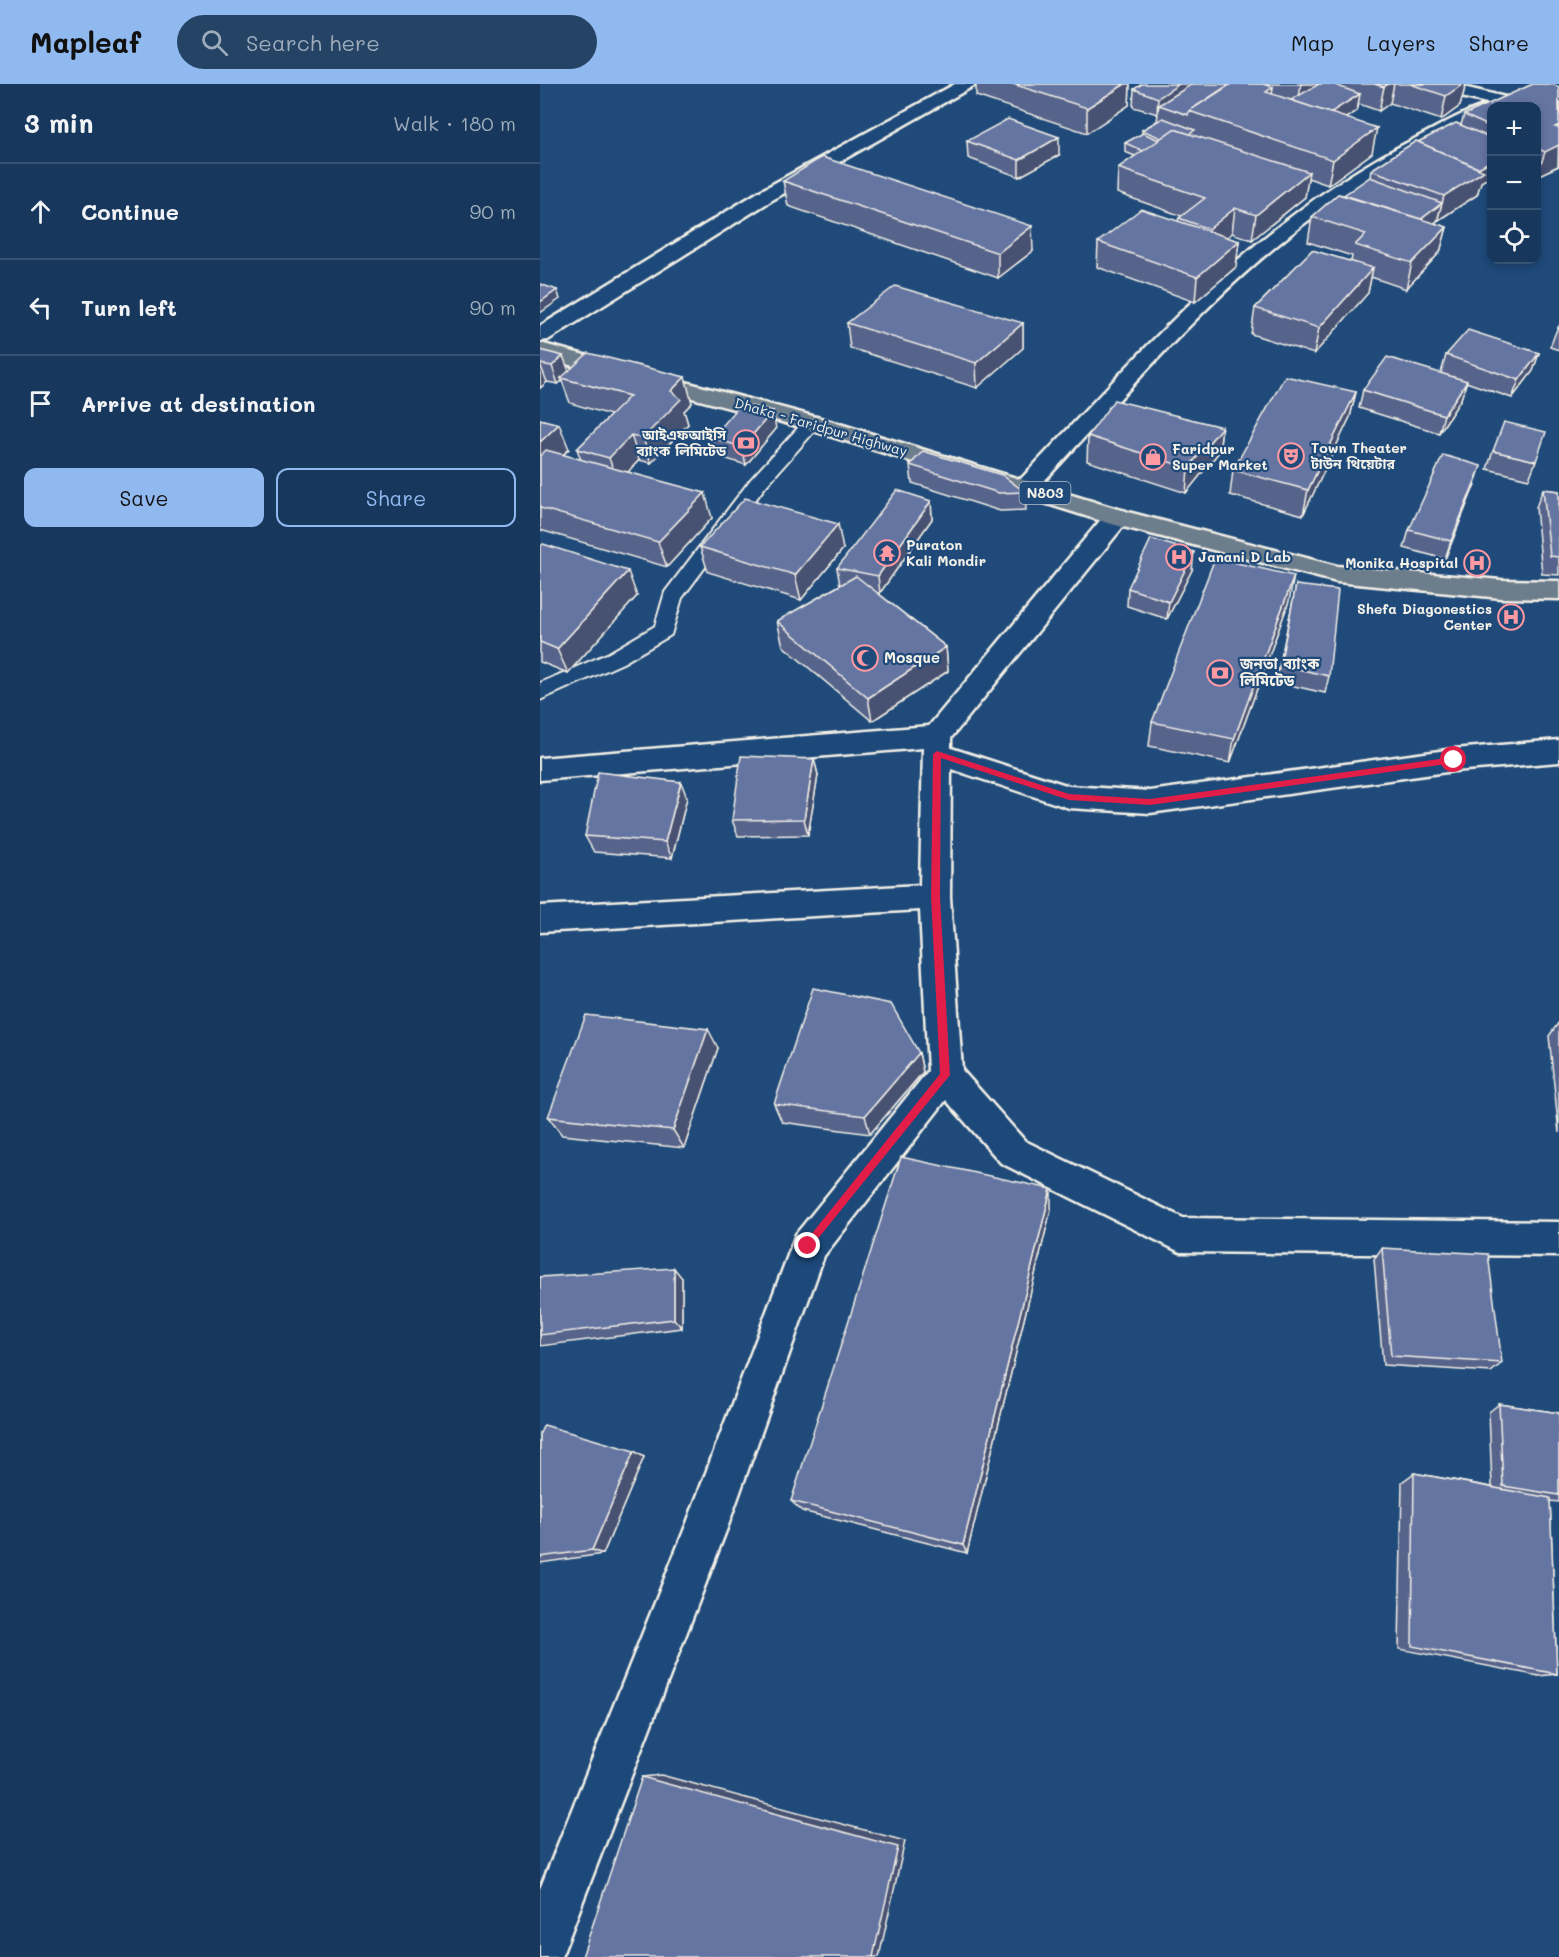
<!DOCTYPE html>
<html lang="en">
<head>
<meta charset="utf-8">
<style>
	body { margin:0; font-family:Mali,"Noto Sans Bengali",sans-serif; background:#244365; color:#f1f3f6 }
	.controls { position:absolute; right:18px; top:18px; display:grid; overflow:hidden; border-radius:12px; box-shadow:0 3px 9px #0003 }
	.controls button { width:54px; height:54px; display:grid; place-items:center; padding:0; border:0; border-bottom:2px solid #365272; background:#17385c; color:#f1f3f6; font:30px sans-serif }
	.stop { position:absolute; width:18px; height:18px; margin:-14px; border:4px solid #e11d48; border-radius:50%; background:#fff }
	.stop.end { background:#e11d48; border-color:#fff; box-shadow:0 2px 6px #0008 }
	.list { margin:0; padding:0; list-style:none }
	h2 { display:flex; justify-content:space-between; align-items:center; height:78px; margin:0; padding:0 24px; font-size:26px }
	h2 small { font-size:20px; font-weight:400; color:#9eacbb }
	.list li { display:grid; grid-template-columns:39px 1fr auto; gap:18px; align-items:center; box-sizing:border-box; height:96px; padding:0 24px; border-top:2px solid #365272 }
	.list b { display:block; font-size:22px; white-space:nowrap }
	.list em { font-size:20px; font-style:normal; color:#9eacbb }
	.actions { display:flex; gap:12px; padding:18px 24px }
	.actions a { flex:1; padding:14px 0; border:2px solid #90b9f0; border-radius:12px; text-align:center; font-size:21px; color:#90b9f0 }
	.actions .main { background:#90b9f0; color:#111 }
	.icon { flex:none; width:33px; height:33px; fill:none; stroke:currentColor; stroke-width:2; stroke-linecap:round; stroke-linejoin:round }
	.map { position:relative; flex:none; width:1019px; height:1873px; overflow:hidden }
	header { display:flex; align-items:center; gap:36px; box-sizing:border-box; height:84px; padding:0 30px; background:#90b9f0; color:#111 }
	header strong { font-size:28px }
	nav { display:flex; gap:33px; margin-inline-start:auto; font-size:21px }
	.search { width:420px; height:54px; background:#244365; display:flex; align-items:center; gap:15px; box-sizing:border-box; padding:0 21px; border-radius:33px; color:#9eacbb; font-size:22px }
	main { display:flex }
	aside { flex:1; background:#17385c }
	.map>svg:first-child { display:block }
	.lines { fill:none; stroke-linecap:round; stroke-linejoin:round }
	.service-casing { stroke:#f4f1e8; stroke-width:4 }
	.minor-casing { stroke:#f4f1e8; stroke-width:5 }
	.trunk-casing { stroke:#f4f1e8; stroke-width:5 }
	.service { fill:#1f4a7a; fill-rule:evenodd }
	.minor { fill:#1f4a7a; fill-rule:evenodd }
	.trunk { fill:#6c7d8b; fill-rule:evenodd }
	.wall { fill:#57648b; stroke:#f4f1e8; stroke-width:1.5 }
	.shaded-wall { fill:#475171; stroke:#f4f1e8; stroke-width:1.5 }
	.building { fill:#6574a2; stroke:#f4f1e8; stroke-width:1.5 }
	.route { fill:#e11d48 }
	.labels { text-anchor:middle; stroke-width:4.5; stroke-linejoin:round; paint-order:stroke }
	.far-street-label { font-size:14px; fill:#f4f1e8; stroke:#1f4a7a }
	.far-poi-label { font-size:14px; font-weight:bold; fill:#f4f1e8; stroke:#1f4a7a; text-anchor:start }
	.shield { fill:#1f4a7a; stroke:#b4bfc7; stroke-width:1.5 }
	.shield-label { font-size:14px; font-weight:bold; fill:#f4f1e8 }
	.poi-label { font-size:15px; font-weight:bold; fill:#f4f1e8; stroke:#1f4a7a; text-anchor:start }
</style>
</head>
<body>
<header>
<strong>Mapleaf</strong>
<div class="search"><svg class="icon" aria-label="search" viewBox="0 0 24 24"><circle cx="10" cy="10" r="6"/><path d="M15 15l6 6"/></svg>Search here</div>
<nav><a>Map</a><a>Layers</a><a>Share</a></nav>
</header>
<main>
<aside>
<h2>3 min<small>Walk · 180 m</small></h2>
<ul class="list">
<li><svg class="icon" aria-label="ahead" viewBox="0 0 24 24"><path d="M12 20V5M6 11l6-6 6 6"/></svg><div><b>Continue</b></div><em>90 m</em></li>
<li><svg class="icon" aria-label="left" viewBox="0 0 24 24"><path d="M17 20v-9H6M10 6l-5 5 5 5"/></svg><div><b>Turn left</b></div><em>90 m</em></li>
<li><svg class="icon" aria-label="arrive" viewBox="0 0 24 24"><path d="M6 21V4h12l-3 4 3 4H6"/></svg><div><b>Arrive at destination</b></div></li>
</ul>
<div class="actions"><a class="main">Save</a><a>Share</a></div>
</aside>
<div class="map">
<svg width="1019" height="1873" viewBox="0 0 1019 1873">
	<rect width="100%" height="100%" fill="#1f4a7a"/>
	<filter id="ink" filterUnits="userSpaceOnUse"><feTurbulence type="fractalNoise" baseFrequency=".0167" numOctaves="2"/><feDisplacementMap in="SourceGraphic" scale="12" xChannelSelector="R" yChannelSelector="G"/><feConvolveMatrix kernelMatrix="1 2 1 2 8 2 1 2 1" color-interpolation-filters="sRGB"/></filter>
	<g filter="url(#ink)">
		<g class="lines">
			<!-- service casing -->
			<g class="service-casing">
				<path id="service" d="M272,334L278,335L281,339L278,343L225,403L142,514L131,551L83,579L0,616V599L69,569L115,542L125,508L211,395L266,335Z"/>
			</g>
			<!-- minor casing -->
			<g class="minor-casing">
				<g id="minor">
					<path d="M415,0H437L234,115L8,256L0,257V242L220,107Z"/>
					<path d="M880,0H911L965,13L981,12L1019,19V29L996,25V22H951V31C891,60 831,90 777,130C671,208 584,312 494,408L486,410L478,408L474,403L478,398C602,268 713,136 876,54C900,42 925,26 951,20L883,4Z"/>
					<path d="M577,425L586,427L589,433L586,439L411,654V664L529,702L610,707L914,665L1019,656V678L914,687L610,729L529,724L411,685L410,813L422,986L485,1057L643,1134L1019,1138V1172L640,1168L461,1079L406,1016L284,1172L189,1439L24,1866L21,1873H0V1805L147,1439L256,1150L388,987L380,826L0,848V822L380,801L383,664L0,696V674L389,642L568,427Z"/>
				</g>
			</g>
			<!-- trunk casing -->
			<g class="trunk-casing">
				<path id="trunk" d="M0,259L280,334L584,427L797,482L961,496L1019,497V515L961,514L797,498L568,439L264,344L0,273Z"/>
			</g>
			<!-- service -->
			<use href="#service" class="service"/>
			<!-- minor -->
			<use href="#minor" class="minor"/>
			<!-- trunk -->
			<use href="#trunk" class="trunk"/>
		</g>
		<!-- wall -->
		<g class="wall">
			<path d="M436,0H590L589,21L547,49L436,12Z"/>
			<path d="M691,0H926L920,22L901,36L850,19L839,27L819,20L817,27L806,34L832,69L788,101L768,94L765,113L712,156L692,149L686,153L699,157L696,183L655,218L557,183L558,158L638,137L639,134L642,132L577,109L578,84L595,72L585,68V59L602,50V46L617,37L618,30L593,23L594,5Z"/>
			<path d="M993,0H1012L1019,3V82L996,92V22H951V92L941,98L937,111L894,139L907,143L900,168L866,205L831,193L828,209L774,270L711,250L715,224L772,166L811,178L812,172L768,158L772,133L798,110L804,111L830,93L831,86L876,57L878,58L916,39L921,41L924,31Z"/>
			<path d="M427,57L519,71L479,93L428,74Z"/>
			<path d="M243,97L493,167L458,194L248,122Z"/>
			<path d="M307,239H483V264L437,304L310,264Z"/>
			<path d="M1019,242V266L1010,263L1017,245Z"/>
			<path d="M0,266L29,287L152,319L144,327L148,340L111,379L99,376L88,388L172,434L127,483L0,446V335L29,365L23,371L41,376L37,365L71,331L30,319L22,297L18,300L7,298L0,304Z"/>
			<path d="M999,269L993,287L972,314L926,298L921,315L899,349L819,324L823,306L901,289L906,271Z"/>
			<path d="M816,308L810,333L763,431L690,411L693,386Z"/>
			<path d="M682,343L679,368L646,409L547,377L548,352Z"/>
			<path d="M236,345L206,381L177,372L172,354Z"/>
			<path d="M953,367L996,377L989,395L947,385Z"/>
			<path d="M370,381L485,408L486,426L460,427L372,399Z"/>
			<path d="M935,400L905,475L864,464L869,446Z"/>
			<path d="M1003,405L1019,407V491L1002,490L996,423Z"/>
			<path d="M391,417L392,435L340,509H338L406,563L408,587L332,637L243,562L237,537L300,501L297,484Z"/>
			<path d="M0,463L97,512L28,589L0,578Z"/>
			<path d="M160,463L303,465L261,516L168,488Z"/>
			<path d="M652,486L627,535L587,522L588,504Z"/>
			<path d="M756,501L789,592L785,609L736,598Z"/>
			<path d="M749,517L690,679L609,662L612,638Z"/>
			<path d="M274,675L278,691L268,751L198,752L192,736Z"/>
			<path d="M147,714L132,774L54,768L45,752Z"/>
			<path d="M1019,938V1049L1009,952Z"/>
			<path d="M178,964L144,1064L22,1051L8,1033Z"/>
			<path d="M379,969L383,988L330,1050L242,1038L234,1020Z"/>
			<path d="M511,1125L427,1469L262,1427L251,1417Z"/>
			<path d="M842,1164L962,1279L951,1288L843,1281L834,1175Z"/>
			<path d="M0,1193L142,1194V1244L0,1262Z"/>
			<path d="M959,1320L1019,1329V1418L1010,1417L1017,1590L999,1592L859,1565L862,1398L874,1389L952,1403L949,1328Z"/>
			<path d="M0,1349L94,1367L104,1373L63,1470L0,1479Z"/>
		</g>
		<!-- shaded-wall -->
		<g class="shaded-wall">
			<path d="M585,0H590L589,21L547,49V24Z"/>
			<path d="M639,0H654L619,21L617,31L618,14Z"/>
			<path d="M761,0H786L758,21Z"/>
			<path d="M848,0H854L850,19L839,27L844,3Z"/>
			<path d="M923,0H926L920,22L901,36L906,12Z"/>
			<path d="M733,3L730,27L726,8Z"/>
			<path d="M820,10L817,27L784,48L787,30Z"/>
			<path d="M1019,41L1018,82L997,92L1005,68L1015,43Z"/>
			<path d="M837,44L832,69L788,101L793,76Z"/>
			<path d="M519,53V71L479,93V76Z"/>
			<path d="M951,77V92L941,98L937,111L897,137L904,112L933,87Z"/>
			<path d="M769,88L765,113L712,156L716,131Z"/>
			<path d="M902,119L897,137L869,158L874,141Z"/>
			<path d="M695,124L692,149L666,170L669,145Z"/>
			<path d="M492,142L493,167L458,194V169Z"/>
			<path d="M907,143L900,168L866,205L872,179Z"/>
			<path d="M699,157L696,183L655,218L657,193Z"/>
			<path d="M833,184L828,209L774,270L779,244Z"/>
			<path d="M17,206L20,215L0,229V218Z"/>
			<path d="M483,239V264L437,304L436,279Z"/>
			<path d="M999,269L993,287L972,314L979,296Z"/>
			<path d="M23,272L30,290L21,294L22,297L18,300L12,282Z"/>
			<path d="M0,280L7,298L0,304Z"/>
			<path d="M145,293L152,319L144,327L148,340L111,379L103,354L131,307Z"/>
			<path d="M927,297L921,315L899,349L904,331Z"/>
			<path d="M816,308L810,333L763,431L768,406Z"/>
			<path d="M233,327L236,345L206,381L202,363Z"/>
			<path d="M19,340L29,365L0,392V358Z"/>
			<path d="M682,343L679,368L646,409L648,384Z"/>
			<path d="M91,351L99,376L78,399L69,374Z"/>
			<path d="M941,382L935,400L905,475L911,457Z"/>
			<path d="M165,409L172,434L127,483L118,458Z"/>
			<path d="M391,417L392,435L340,509L338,492Z"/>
			<path d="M298,440L303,465L261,516L255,491Z"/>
			<path d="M654,468L652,486L627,535L629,518Z"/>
			<path d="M88,487L97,512L28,589L17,565Z"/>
			<path d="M754,492L749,517L690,679L694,655Z"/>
			<path d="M406,563L408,587L332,637L328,614Z"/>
			<path d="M274,675L278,691L268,751L264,735Z"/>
			<path d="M141,698L147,714L132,774L125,758Z"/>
			<path d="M168,945L178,964L144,1064L133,1046Z"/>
			<path d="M379,969L383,988L330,1050L325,1032Z"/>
			<path d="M511,1105V1125L427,1469L423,1461Z"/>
			<path d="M134,1184L142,1194V1244L134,1235Z"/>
			<path d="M94,1367L104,1373L63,1470L52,1466Z"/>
			<path d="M121,1691L365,1757L339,1873H333L102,1693Z"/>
		</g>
		<!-- building -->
		<g class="building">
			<path d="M473,0H585L547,24Z"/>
			<path d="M602,0H639L618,14L594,5Z"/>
			<path d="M652,0H690L649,27L648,31L619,21Z"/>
			<path d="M691,0H723L733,3L726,8L837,44L793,76L649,27Z"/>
			<path d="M779,0H792L820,10L790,29L751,16Z"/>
			<path d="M834,0H848L844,3Z"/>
			<path d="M870,0H923L906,12Z"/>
			<path d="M993,0H1012L1019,3V41L1015,43L1019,44V61L1005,68L996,64V22H951V43L924,31Z"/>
			<path d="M623,34L655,46L649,50L634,45L621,54L602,46Z"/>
			<path d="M468,35L519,53L479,76L427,57Z"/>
			<path d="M916,39L951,54V77L938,84L878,58Z"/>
			<path d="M634,45L769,88L716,131L695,124L669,145L639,134L665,114L578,84Z"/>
			<path d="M603,49L619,56L603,67L585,59Z"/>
			<path d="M876,57L944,87L904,112L831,86Z"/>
			<path d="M282,73L492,142L458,169L243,97Z"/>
			<path d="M830,93L902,119L881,135L804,111Z"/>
			<path d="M798,110L907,143L872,179L815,161L826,150L772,133Z"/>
			<path d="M601,125L699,157L657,193L558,158Z"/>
			<path d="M772,166L833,184L779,244L715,224Z"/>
			<path d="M0,200L17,206L0,218Z"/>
			<path d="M355,202L483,239L436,279L307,239Z"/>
			<path d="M928,246L999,269L979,296L906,271Z"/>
			<path d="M0,266L23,272L12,282L0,280Z"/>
			<path d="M48,269L145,293L131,307L141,315L103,354L91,351L69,374L37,365L90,312L21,294Z"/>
			<path d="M847,273L927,297L904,331L823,306Z"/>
			<path d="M745,292L816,308L768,406L693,386Z"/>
			<path d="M574,316L682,343L648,384L548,352Z"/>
			<path d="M201,320L233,327L202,363L172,354Z"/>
			<path d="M0,335L19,340L0,358Z"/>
			<path d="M964,338L1006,348L996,377L953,367Z"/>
			<path d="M6,366L165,409L118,458L0,424V372Z"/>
			<path d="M383,367L462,391L485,408L459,409L370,381Z"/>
			<path d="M903,371L941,382L911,457L869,446Z"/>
			<path d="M1003,405L1019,407V473L1010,472Z"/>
			<path d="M357,406L391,417L338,492L297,484Z"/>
			<path d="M205,414L298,440L255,491L160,463Z"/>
			<path d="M611,455L654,468L629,518L588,504Z"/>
			<path d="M3,460L88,487L17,565L0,558V463Z"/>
			<path d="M675,474L754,492L694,655L612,638Z"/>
			<path d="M316,492L406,563L328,614L237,537Z"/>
			<path d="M756,501L798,506L789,592L740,581Z"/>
			<path d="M201,672L274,675L264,735L192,736Z"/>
			<path d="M58,688L141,698L125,758L45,752Z"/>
			<path d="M273,904L351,920L379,969L325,1032L234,1020Z"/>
			<path d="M46,931L168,945L133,1046L8,1033Z"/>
			<path d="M361,1073L511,1105L423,1461L251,1417Z"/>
			<path d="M842,1164L948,1170L962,1279L851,1272Z"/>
			<path d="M134,1184V1235L0,1251V1193Z"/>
			<path d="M959,1320L1019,1329V1411L963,1402Z"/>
			<path d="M4,1341L94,1367L52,1466L0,1473V1349Z"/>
			<path d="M874,1389L1010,1414L1017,1590L872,1562Z"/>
			<path d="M102,1693L358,1763L333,1873H42Z"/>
		</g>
	</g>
	<!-- route -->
	<path class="route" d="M397,667L529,710L610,715L914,673L918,676L914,679L610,721L529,716L401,674L400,813L410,991L268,1167L265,1165V1158L400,990L391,813L393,670Z"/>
	<!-- icons -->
	<defs>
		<g id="bank-ring" transform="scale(1.35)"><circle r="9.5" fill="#1f4a7a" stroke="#ff9aa2" stroke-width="1.5"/><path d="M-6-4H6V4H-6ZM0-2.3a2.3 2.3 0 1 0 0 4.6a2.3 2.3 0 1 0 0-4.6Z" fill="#ff9aa2"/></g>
		<g id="theatre-ring" transform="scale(1.35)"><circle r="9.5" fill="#1f4a7a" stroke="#ff9aa2" stroke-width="1.5"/><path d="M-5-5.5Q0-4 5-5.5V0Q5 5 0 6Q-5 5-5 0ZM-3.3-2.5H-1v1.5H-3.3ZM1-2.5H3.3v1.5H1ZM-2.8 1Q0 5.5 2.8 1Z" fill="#ff9aa2"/></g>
		<g id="shop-ring" transform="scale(1.35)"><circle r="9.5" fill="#1f4a7a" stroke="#ff9aa2" stroke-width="1.5"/><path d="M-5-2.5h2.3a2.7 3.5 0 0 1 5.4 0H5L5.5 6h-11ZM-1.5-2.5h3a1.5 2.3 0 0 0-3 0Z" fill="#ff9aa2"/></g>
		<g id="temple-ring" transform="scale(1.35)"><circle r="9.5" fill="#1f4a7a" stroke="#ff9aa2" stroke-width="1.5"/><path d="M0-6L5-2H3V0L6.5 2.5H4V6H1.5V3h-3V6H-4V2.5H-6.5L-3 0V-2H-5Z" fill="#ff9aa2"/></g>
		<g id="hospital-ring" transform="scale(1.35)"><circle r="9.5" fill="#1f4a7a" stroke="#ff9aa2" stroke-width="1.5"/><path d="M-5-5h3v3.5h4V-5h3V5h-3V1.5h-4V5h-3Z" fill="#ff9aa2"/></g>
		<g id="mosque-ring" transform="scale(1.35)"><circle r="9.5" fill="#1f4a7a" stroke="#ff9aa2" stroke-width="1.5"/><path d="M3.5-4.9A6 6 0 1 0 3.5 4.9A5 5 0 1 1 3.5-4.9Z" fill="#ff9aa2"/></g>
	</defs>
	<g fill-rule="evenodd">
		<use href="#bank-ring" x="206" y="359"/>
		<use href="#theatre-ring" x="751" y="372"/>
		<use href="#shop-ring" x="613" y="373"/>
		<use href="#temple-ring" x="347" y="469"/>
		<use href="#hospital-ring" x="639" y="473"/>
		<use href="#hospital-ring" x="937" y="479"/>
		<use href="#hospital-ring" x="971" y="533"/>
		<use href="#mosque-ring" x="325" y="574"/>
		<use href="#bank-ring" x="680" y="589"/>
	</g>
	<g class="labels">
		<!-- far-street labels -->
		<g class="far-street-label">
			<text transform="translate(281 343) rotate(16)" y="5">Dhaka - Faridpur Highway</text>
		</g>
		<!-- far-poi labels -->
		<g class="far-poi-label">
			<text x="186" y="356" text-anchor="end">আইএফআইসি<tspan x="186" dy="16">ব্যাংক লিমিটেড</tspan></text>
			<text x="771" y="369">Town Theater<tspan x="771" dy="16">টাউন থিয়েটার</tspan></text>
			<text x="632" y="370">Faridpur<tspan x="632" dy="16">Super Market</tspan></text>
			<text x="366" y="466">Puraton<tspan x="366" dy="16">Kali Mondir</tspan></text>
			<text x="658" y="478">Janani D Lab</text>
			<text x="918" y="484" text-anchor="end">Monika Hospital</text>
			<text x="952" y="530" text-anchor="end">Shefa Diagonestics<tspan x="952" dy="16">Center</tspan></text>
		</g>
		<!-- shield labels -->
		<rect class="shield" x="479.5" y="398" width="51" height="22" rx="4.5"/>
		<g class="shield-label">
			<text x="505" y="414">N803</text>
		</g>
		<!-- poi labels -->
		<g class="poi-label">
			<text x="344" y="579">Mosque</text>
			<text x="700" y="585">জনতা ব্যাংক<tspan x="700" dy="17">লিমিটেড</tspan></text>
		</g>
	</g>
</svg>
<div class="controls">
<button>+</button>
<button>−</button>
<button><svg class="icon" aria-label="locate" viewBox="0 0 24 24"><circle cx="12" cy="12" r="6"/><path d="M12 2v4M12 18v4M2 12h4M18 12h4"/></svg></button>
</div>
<div class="stop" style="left:914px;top:676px"></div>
<div class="stop end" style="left:268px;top:1162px"></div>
</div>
</main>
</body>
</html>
